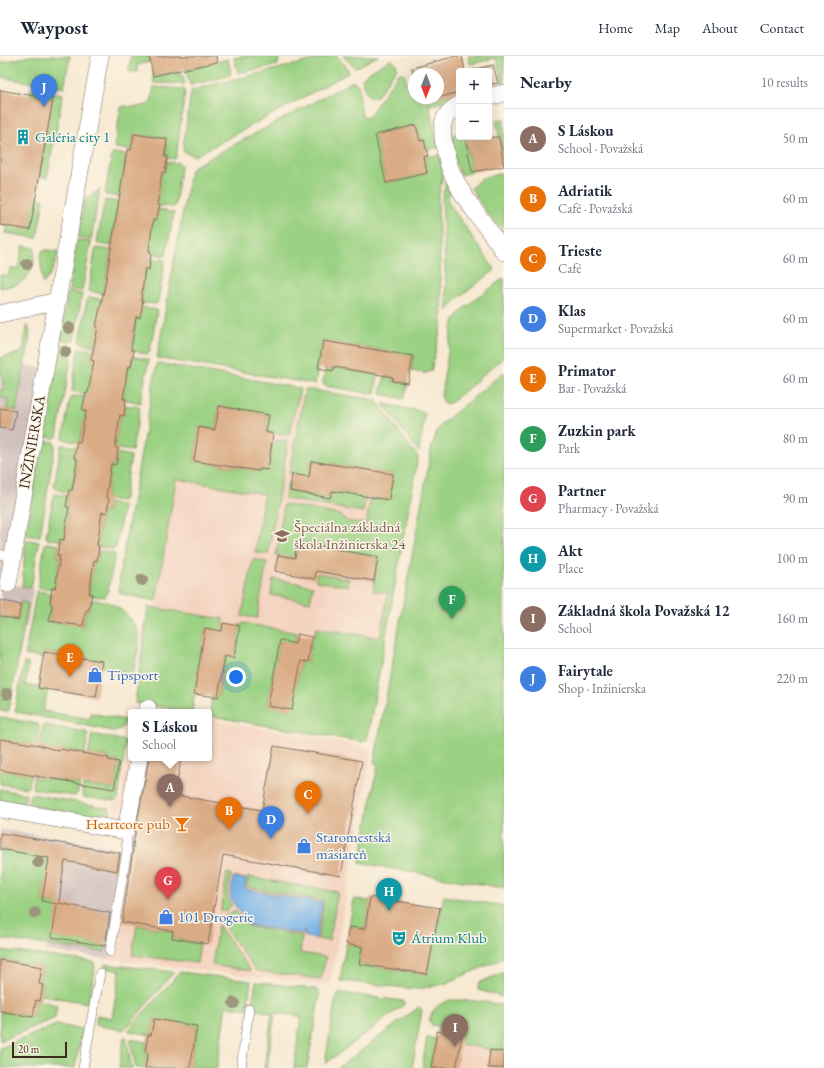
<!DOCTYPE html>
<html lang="en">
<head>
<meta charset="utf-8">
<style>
	body { margin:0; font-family:"EB Garamond",serif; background:#f6f6f7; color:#1f2937 }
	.controls { position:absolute; right:12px; top:12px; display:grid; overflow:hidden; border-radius:4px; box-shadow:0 4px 16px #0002 }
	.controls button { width:36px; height:36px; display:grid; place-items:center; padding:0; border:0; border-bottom:1px solid #e0e1e3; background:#fff; color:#1f2937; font:20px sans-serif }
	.compass { position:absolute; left:408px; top:12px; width:36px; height:36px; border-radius:50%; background:#fff; box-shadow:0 4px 16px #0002; rotate:181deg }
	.scale { position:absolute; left:12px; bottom:10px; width:55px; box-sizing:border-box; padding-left:4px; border:2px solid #3b2a1e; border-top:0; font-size:11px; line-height:14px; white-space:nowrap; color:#3b2a1e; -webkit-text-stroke:3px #fcf5e5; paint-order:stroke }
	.you { position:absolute; left:236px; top:621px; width:14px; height:14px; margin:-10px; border:3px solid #fff; border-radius:50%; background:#1a73e8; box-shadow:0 0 0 6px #1a73e833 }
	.badge { display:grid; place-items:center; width:26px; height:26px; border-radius:50%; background:#1f6fb2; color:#fff; font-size:13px; font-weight:700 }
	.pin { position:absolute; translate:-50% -33px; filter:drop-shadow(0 1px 2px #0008) }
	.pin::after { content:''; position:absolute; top:21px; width:14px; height:12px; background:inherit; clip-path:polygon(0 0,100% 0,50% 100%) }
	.popup { position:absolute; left:128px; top:653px; width:84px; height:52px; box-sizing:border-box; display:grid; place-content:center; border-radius:4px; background:#fff; filter:drop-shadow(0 1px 3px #0005); font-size:13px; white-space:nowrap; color:#747a83 }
	.popup b { font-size:15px; color:#1f2937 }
	.popup::after { content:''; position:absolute; left:50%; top:100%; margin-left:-8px; border:8px solid transparent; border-top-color:#fff }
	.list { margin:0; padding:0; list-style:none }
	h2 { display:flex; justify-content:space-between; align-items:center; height:52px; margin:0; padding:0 16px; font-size:17px }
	h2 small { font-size:13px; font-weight:400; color:#747a83 }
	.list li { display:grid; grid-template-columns:26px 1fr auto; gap:12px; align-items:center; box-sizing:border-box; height:60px; padding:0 16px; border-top:1px solid #e0e1e3 }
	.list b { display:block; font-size:15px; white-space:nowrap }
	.list p { margin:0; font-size:13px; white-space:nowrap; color:#747a83 }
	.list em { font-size:13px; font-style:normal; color:#747a83 }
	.map { position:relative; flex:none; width:504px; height:1012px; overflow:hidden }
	header { display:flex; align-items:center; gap:24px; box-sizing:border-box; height:56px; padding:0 20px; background:#fff; border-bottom:1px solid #e0e1e3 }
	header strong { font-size:19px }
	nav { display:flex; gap:22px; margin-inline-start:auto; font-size:14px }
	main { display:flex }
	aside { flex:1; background:#fff }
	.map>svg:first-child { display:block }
	.built { fill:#f4d3c0 }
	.industrial { fill:#d0c0bc }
	.green { fill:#9bd183; stroke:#6b7e50 }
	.water { fill:#74b1e7; stroke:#586e82 }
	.building { fill:#daac85 }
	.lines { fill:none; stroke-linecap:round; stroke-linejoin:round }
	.lane-casing { stroke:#7d6d5d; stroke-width:10 }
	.street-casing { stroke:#7d6d5d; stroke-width:18 }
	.lane { stroke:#fff; stroke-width:9 }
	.street { stroke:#fff; stroke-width:17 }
	.tree { fill:#9d977d }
	.labels { text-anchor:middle; stroke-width:3; stroke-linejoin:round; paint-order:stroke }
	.culture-label { font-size:15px; fill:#0d838f; stroke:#fcf5e5; text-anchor:start }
	.street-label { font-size:15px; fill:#3b2a1e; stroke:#fcf5e5 }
	.education-label { font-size:15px; fill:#785e54; stroke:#fcf5e5; text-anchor:start }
	.shop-label { font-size:15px; fill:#366cbe; stroke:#fcf5e5; text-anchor:start }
	.food-label { font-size:15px; fill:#c56008; stroke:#fcf5e5; text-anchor:end }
</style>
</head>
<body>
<header>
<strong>Waypost</strong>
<nav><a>Home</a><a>Map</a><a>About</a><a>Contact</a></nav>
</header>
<main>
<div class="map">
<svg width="504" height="1012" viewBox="0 0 504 1012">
	<rect width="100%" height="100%" fill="#fcf5e5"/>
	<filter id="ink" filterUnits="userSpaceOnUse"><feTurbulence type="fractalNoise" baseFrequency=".025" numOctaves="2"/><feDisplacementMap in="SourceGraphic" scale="8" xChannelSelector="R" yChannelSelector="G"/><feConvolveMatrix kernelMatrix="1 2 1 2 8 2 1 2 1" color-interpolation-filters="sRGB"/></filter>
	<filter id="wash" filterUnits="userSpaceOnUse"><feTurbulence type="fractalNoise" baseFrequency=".012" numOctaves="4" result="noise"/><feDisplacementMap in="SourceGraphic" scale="16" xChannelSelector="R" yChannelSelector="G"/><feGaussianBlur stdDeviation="0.9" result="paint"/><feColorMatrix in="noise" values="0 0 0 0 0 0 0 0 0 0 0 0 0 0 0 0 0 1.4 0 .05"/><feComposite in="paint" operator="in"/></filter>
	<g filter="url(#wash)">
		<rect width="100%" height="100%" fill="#f7e9d2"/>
		<!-- built -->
		<g class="built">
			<path d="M192,323L370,352L411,408L364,672L218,641L194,638L155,552Z"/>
			<path d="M209,663L372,692L330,930L108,903L115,870L126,775L114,761L113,749L121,743L131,676V702H209Z"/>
			<path d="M437,975L462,980L460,988L504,996V1012H431Z"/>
		</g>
		<!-- industrial -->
		<g class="industrial">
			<path d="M0,305L44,312L8,528L33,532L27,571L0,566Z"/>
			<path d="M0,773L127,794L115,870L108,903L46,895L53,852L38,849L0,796Z"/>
		</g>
		<!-- green -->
		<g class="green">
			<path d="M29,0H70L64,32L0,21V7Z"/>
			<path d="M131,0H149L150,6L137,9V16H130L129,12Z"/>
			<path d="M243,0H279L278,9L238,17L234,2Z"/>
			<path d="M330,0H337L348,13V17L195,100L184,96L183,92L191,36L192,34Z"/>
			<path d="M343,0H378L355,12Z"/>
			<path d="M468,0H504V31L496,2L470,8Z"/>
			<path d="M228,3L231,18L229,20L190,29L186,13Z"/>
			<path d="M390,4C395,5 396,7 397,12L377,40L373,42C365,40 364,31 362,23L365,19Z"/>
			<path d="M178,15L179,19L182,18L185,27L183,28L154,27L153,20Z"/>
			<path d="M403,17L405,19L407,31L414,29V42H419L420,46L459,36V42L429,49L438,91L426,94L424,84L420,85L416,69L375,79L386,127L427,117L424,101L440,99L444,114L438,143L442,267L431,315L425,317L411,315L413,300L323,285L315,328L157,302L190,116L193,111L351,26H355L358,29L362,60L368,61L398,18Z"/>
			<path d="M154,31L184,33L185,36L176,101L175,103L168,102V100H165L167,83L134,78L131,94L115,92L114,90L121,52L123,50L136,51L147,49L151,45Z"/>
			<path d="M31,33L63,38L47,122L39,120L53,43L30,39Z"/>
			<path d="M504,63V105L496,64Z"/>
			<path d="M459,77V81H465L472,116L461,119C456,109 449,90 452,79Z"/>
			<path d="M115,97L126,99L120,141L107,139L105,138L112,98Z"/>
			<path d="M167,106L179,107L181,109L175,150L173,151L160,150V149H157L162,116H165Z"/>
			<path d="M504,117V168L502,173L489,160L471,132L482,122Z"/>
			<path d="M447,121L451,127L448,146L495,214L459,241L447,255L442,143Z"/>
			<path d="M100,133L91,184L78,181L84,145Z"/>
			<path d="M36,141L44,144L37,182L5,177L7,170Z"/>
			<path d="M105,144L119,146L111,190L98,188L97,186Z"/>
			<path d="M159,153L174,157L166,199L165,200L151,197V196L148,195L153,163L156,164Z"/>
			<path d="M77,184L91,186L82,235L69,233Z"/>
			<path d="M23,190L35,192C35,204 33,218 21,226C16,230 6,231 0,232V219L9,220L10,212L18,213Z"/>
			<path d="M98,192L111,194L103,238L89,235L95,194Z"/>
			<path d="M47,194L58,195C56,208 52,218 43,228L40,199L43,195Z"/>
			<path d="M151,202L164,204L165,205L158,246L156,248L143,247V245H141L145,212L149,213Z"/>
			<path d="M504,222V301L452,346L446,348L443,346L441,339L452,273L455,263L464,252Z"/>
			<path d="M68,235L82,238L74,284L71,286L60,283Z"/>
			<path d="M89,241L102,243L97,271L99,272L94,290L81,287L80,286L87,243Z"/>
			<path d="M142,251L156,254L157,255L150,295L147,298L131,294L136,261L140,262Z"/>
			<path d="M28,270C32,277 28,297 25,304L16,355L7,353L8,343L0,342V334L5,333L0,313V302L23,296L27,270Z"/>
			<path d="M59,288L71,290L73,292L57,381L53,382L43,380Z"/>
			<path d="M79,292L93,294L91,304L94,305L89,337L85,338L72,335L78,293Z"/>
			<path d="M133,300L149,304L140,347L123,343L128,310L131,311Z"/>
			<path d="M157,307L299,332L300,334L289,379L266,376L268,359L219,350L215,374L199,371L194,405L259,415L260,413L267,414L272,387L276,388V384L288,386L268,498L255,496L264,438L176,423L156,545L121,538L119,536L120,516Z"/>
			<path d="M334,311L378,319L375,336L374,338L325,330L323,327L325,313L333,315Z"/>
			<path d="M504,316V832L360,807L378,708L374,707L432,390L437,375L442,368Z"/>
			<path d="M385,320L393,321L392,325L408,327L405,341L403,343L382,338L381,334Z"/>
			<path d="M305,333L376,344L418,401L367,684L362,686L210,660L212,640L218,641L225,600L234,601L240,570L238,569H242L243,567L297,577L295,588L280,585L268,649L291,654L301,605L308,606L312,582L310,581H314L316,572L380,582L388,537L373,535L378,501L298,486L295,502L276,499L284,448L340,459L347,465L366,468L371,441L389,444L393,418L311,405L309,421L289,417Z"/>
			<path d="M72,340L85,341L83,353L86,355L80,386L77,385L76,386L66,384L63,382L70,342Z"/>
			<path d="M383,348L419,355L425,358L419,396Z"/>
			<path d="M125,349L139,351L140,352L132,395L118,393L115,391L120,359L124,360Z"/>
			<path d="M42,384L54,386L55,389L40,480L39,481L26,479Z"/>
			<path d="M61,389H66L76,391L74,402L77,403L72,434L69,436L57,434L54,431Z"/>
			<path d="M117,397L131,400L124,443L122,445L109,443L106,441L111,408L116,409Z"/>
			<path d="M288,426L291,427L290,435L330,442L332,435L366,440L363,456L285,443Z"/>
			<path d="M54,438L68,440L66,451H69L64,484H60L47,483L46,480Z"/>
			<path d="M108,447L122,449L123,451L116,491L113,493L99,491L97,489L102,456L107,457Z"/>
			<path d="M26,483L39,486L31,532L22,530Z"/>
			<path d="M47,487L59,489L57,500L60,501L55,532C50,532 42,534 38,530L45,488Z"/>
			<path d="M99,495L113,497L115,498L107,539L105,541L92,540V538H89L94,504L97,505Z"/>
			<path d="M253,503L267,506L257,562L242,560Z"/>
			<path d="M317,517L349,523L348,530L316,525Z"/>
			<path d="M273,523L313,530L310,546L271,539Z"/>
			<path d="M37,535L51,537L50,548L52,549L49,565L83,570L86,554H89L91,544C95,544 100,544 104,545C119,549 138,566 139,583C139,594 135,607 133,617L101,611L102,605L44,596L43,602L25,599L36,537Z"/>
			<path d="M21,545L28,548L9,654L7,656L0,655V560L18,564Z"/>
			<path d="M148,551L224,563L222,575L205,572L192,656L135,647Z"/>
			<path d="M24,607L29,608L25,629L48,633L43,655L90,663L91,657L125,664C124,672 121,674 113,675L17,656L15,655Z"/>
			<path d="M0,661L38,668L39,671L36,689L1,683L0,685Z"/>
			<path d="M43,669L86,676L88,679L84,700L79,699V696L60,693L59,696L39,689Z"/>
			<path d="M92,678L126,685L118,743L115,745L83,741L82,739L83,729L114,733L119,706L108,704L109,701L99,699L98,702L88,701Z"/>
			<path d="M0,714L31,719L28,731L26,732L0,728Z"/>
			<path d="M34,719L35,720V722L46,723V722L80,728L77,738L75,740L34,733L32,731Z"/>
			<path d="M0,733L26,738L24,748L0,744Z"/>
			<path d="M31,738L109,752L110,754V758L93,761L28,749L29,740Z"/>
			<path d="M0,793L50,801L42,845L58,848L88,887L106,890L105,895L103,896L0,883Z"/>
			<path d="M227,817L231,818L227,842L232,849L225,855L221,854Z"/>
			<path d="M248,821L338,836L329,885L318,883L324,845L247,831Z"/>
			<path d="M444,840L504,850V902L444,928L417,933L340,925L346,888L362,891L359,908L427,918Z"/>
			<path d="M354,843L370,845L365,873L349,871Z"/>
			<path d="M235,854L247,870L302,880L300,897L326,901L321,923L256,915L220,864Z"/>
			<path d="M137,869L173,875L172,882L200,887L197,907L132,899Z"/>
			<path d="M218,869L251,915L212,909Z"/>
			<path d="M0,894L94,906L95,911L88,947L41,939L43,929L39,928L42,911L0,904Z"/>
			<path d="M105,908L174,916L128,970L123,974L95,969L97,959L112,962L120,915L105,912Z"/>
			<path d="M180,916L251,925L247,953L226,950L217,1012H190L197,970L154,963L151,979L129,975V973Z"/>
			<path d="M504,916V941L478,934L479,927Z"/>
			<path d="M256,926L316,933L320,938L307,1012H294L301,960L275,957L267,1012H264L272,957L251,953Z"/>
			<path d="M342,937L403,945L405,948L325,1008L336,939Z"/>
			<path d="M36,944L57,949L55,962L0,985V955L33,961Z"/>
			<path d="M450,944C469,944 486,945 504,950V996L460,988L462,980L437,975L438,970L432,969L429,965C433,952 437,949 450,944Z"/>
			<path d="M419,951L422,954L412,1012H338Z"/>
			<path d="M56,969L82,973L75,1012H0V992Z"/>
			<path d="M124,981H126L132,1012H119Z"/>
			<path d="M427,981L436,983L431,1012H422Z"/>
			<path d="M130,983L147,986L145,996L148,997L145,1012H136Z"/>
		</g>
		<!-- water -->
		<path class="water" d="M233,821L246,823L245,833L322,847L316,883L304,880L305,874H304L303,878L249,869L230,842Z"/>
		<g id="blocks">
			<!-- building -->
			<g class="building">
				<path d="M149,0H216L217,6L153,20Z"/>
				<path d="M456,0H462L465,15H459V36L438,42V18H414V22L412,12Z"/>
				<path d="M493,9L498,27L489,29V15H467Z"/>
				<path d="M0,34L53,43L30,174L0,169Z"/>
				<path d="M416,69L420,85L424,84L428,100L424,101L427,117L386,127L375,79Z"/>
				<path d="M134,78L167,83L165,100H168L165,116H162L157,149H160L156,164H153L149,195L151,196L149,214L145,212L141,245H143L140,262L136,261L131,294H134L131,311L128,310L123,343H126L124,360L120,359L115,391L118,392L116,409L111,408L106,441L109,442L107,457L102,456L97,489L99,490L97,505L94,504L89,538H92L89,554H86L83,570L49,565L52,549L50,548L52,532H55L60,500H57L60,483L64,484L66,468L69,451H66L69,434H72L75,419L77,403L74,402L77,385L80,386L86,355L82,354L86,337H88L94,305L91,304L98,271H96L106,224L127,94H131Z"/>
				<path d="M465,81H499L504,110L472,116Z"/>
				<path d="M323,285L413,300L408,327L392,325L393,321L334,311L333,315L318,312Z"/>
				<path d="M219,350L269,359L266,376L273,378L268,414L260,413L259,415L194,405L199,371L215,374Z"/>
				<path d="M0,352L16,355L12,374L0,372Z"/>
				<path d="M311,405L393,418L389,444L332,435L330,442L290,435L292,418L309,421Z"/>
				<path d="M297,486L378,501L374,525L316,515L315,523L275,515L278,499L295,502Z"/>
				<path d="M0,544L21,549L18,564L0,560Z"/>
				<path d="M223,567L240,570L234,602L225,600L218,641L194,638L205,572L222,575Z"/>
				<path d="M297,578L312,581L308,606L301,605L292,654L268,650L280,584L295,588Z"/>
				<path d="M44,596L102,605L96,641L38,632Z"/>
				<path d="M0,683L39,689L59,695L60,693L109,702L108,704L119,706L114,733L0,714Z"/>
				<path d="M274,690L362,705L341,820L223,799L208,888L172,882L173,875L122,866L133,795V789L149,702H181L175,739L262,754Z"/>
				<path d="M0,777L120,797L117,815L65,805L62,822L59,847L110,857L105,890L52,881L57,848L42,845L49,802L0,793Z"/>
				<path d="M370,841L440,852L427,918L359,908L362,891L346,888L349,871L365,873Z"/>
				<path d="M0,904L42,911L39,928L43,929L40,945L36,944L33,961L0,955Z"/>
				<path d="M154,963L197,970L190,1012H145L148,997L145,996L148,979H151Z"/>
				<path d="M437,975L462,980L456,1012H431Z"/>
				<path d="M490,994L504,996V1012H488Z"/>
			</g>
		</g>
	</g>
	<g filter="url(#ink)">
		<use href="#blocks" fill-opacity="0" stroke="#7d6d5d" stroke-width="1"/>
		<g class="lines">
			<!-- lane casing -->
			<g class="lane-casing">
				<g id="lane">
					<path d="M0,498L12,502"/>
					<path d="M110,896L127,794L126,775"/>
					<path d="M83,1012L100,917"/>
					<path d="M241,1012L249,953"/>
				</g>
			</g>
			<!-- street casing -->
			<g class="street-casing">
				<g id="street">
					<path d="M489,41L504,37"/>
					<path d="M459,49C441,59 441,70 444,89C446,96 447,103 449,110C461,142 486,168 504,196"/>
					<path d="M0,258L57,245"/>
					<path d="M8,528C37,352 70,176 100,0"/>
					<path d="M147,656L148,652"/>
					<path d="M0,753L126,775L139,702"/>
				</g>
			</g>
			<!-- lane -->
			<use href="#lane" class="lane"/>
			<!-- street -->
			<use href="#street" class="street"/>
		</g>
		<!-- trees -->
		<g class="tree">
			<circle cx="27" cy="208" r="6"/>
			<circle cx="69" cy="272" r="6"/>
			<circle cx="65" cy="296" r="6"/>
			<circle cx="142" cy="524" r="6"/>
			<circle cx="7" cy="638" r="6"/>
			<circle cx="38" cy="806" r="6"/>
			<circle cx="35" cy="857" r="6"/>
			<circle cx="234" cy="947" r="6"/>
		</g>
	</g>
	<!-- icons -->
	<defs>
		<g id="building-bare" transform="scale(1.2)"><path d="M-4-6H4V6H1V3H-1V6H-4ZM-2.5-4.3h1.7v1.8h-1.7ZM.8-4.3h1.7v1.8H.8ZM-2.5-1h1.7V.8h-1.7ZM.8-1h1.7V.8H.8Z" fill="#0f9aa8" stroke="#fcf5e5" stroke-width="2.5" paint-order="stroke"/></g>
		<g id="school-bare" transform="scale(1.2)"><path d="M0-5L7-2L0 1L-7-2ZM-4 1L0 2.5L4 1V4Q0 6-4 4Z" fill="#8d6e63" stroke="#fcf5e5" stroke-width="2.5" paint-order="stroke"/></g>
		<g id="shop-bare" transform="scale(1.2)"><path d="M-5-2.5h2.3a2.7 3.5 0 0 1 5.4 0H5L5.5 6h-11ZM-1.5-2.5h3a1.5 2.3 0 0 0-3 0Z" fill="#3f7fe0" stroke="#fcf5e5" stroke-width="2.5" paint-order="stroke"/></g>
		<g id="bar-bare" transform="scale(1.2)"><path d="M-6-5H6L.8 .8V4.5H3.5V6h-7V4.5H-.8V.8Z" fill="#e8710a" stroke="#fcf5e5" stroke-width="2.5" paint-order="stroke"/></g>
		<g id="theatre-bare" transform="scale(1.2)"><path d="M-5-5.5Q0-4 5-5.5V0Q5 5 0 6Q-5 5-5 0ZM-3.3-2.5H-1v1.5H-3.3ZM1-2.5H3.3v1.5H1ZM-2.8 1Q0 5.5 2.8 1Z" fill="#0f9aa8" stroke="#fcf5e5" stroke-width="2.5" paint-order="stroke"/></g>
	</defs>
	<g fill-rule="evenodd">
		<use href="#building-bare" x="23" y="81"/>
		<use href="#school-bare" x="282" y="480"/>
		<use href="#shop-bare" x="95" y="619"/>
		<use href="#bar-bare" x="182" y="768"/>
		<use href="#shop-bare" x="304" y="790"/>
		<use href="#shop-bare" x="166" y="861"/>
		<use href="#theatre-bare" x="399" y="882"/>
	</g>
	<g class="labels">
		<!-- culture labels -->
		<g class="culture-label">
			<text x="35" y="86">Galéria city 1</text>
			<text x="411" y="887">Átrium Klub</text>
		</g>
		<!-- street labels -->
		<g class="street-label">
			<text transform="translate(32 386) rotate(-80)" y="5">INŽINIERSKA</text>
		</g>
		<!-- education labels -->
		<g class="education-label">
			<text x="294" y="476">Špeciálna základná<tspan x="294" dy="17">škola Inžinierska 24</tspan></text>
		</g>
		<!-- shop labels -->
		<g class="shop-label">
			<text x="107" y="624">Tipsport</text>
			<text x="316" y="786">Staromestská<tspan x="316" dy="17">mäsiareň</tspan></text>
			<text x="178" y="866">101 Drogerie</text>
		</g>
		<!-- food labels -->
		<g class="food-label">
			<text x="170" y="773">Heartcore pub</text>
		</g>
	</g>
</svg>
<div class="controls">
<button>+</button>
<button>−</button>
</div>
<svg class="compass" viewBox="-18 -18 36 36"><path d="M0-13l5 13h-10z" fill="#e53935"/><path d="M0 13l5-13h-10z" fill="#747a83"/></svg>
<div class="scale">20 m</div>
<div class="you"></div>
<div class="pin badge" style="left:170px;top:751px;background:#8d6e63">A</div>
<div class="popup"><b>S Láskou</b>School</div>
<div class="pin badge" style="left:229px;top:774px;background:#e8710a">B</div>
<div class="pin badge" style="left:308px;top:758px;background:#e8710a">C</div>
<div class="pin badge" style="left:271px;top:783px;background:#3f7fe0">D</div>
<div class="pin badge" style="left:70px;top:621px;background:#e8710a">E</div>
<div class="pin badge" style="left:452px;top:563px;background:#2e9e5b">F</div>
<div class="pin badge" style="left:168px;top:844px;background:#e0444e">G</div>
<div class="pin badge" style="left:389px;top:855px;background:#0f9aa8">H</div>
<div class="pin badge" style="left:455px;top:991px;background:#8d6e63">I</div>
<div class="pin badge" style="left:44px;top:51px;background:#3f7fe0">J</div>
</div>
<aside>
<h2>Nearby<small>10 results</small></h2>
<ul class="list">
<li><span class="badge" style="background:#8d6e63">A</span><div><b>S Láskou</b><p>School · Považská</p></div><em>50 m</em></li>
<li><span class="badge" style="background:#e8710a">B</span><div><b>Adriatik</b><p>Café · Považská</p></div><em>60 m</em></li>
<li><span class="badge" style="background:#e8710a">C</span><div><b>Trieste</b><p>Café</p></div><em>60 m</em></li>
<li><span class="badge" style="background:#3f7fe0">D</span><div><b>Klas</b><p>Supermarket · Považská</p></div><em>60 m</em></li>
<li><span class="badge" style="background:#e8710a">E</span><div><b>Primator</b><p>Bar · Považská</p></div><em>60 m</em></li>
<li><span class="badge" style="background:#2e9e5b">F</span><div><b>Zuzkin park</b><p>Park</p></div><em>80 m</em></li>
<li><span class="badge" style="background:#e0444e">G</span><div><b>Partner</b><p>Pharmacy · Považská</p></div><em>90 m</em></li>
<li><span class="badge" style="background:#0f9aa8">H</span><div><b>Akt</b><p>Place</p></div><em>100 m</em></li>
<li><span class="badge" style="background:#8d6e63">I</span><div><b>Základná škola Považská 12</b><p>School</p></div><em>160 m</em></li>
<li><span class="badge" style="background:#3f7fe0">J</span><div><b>Fairytale</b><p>Shop · Inžinierska</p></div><em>220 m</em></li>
</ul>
</aside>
</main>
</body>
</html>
